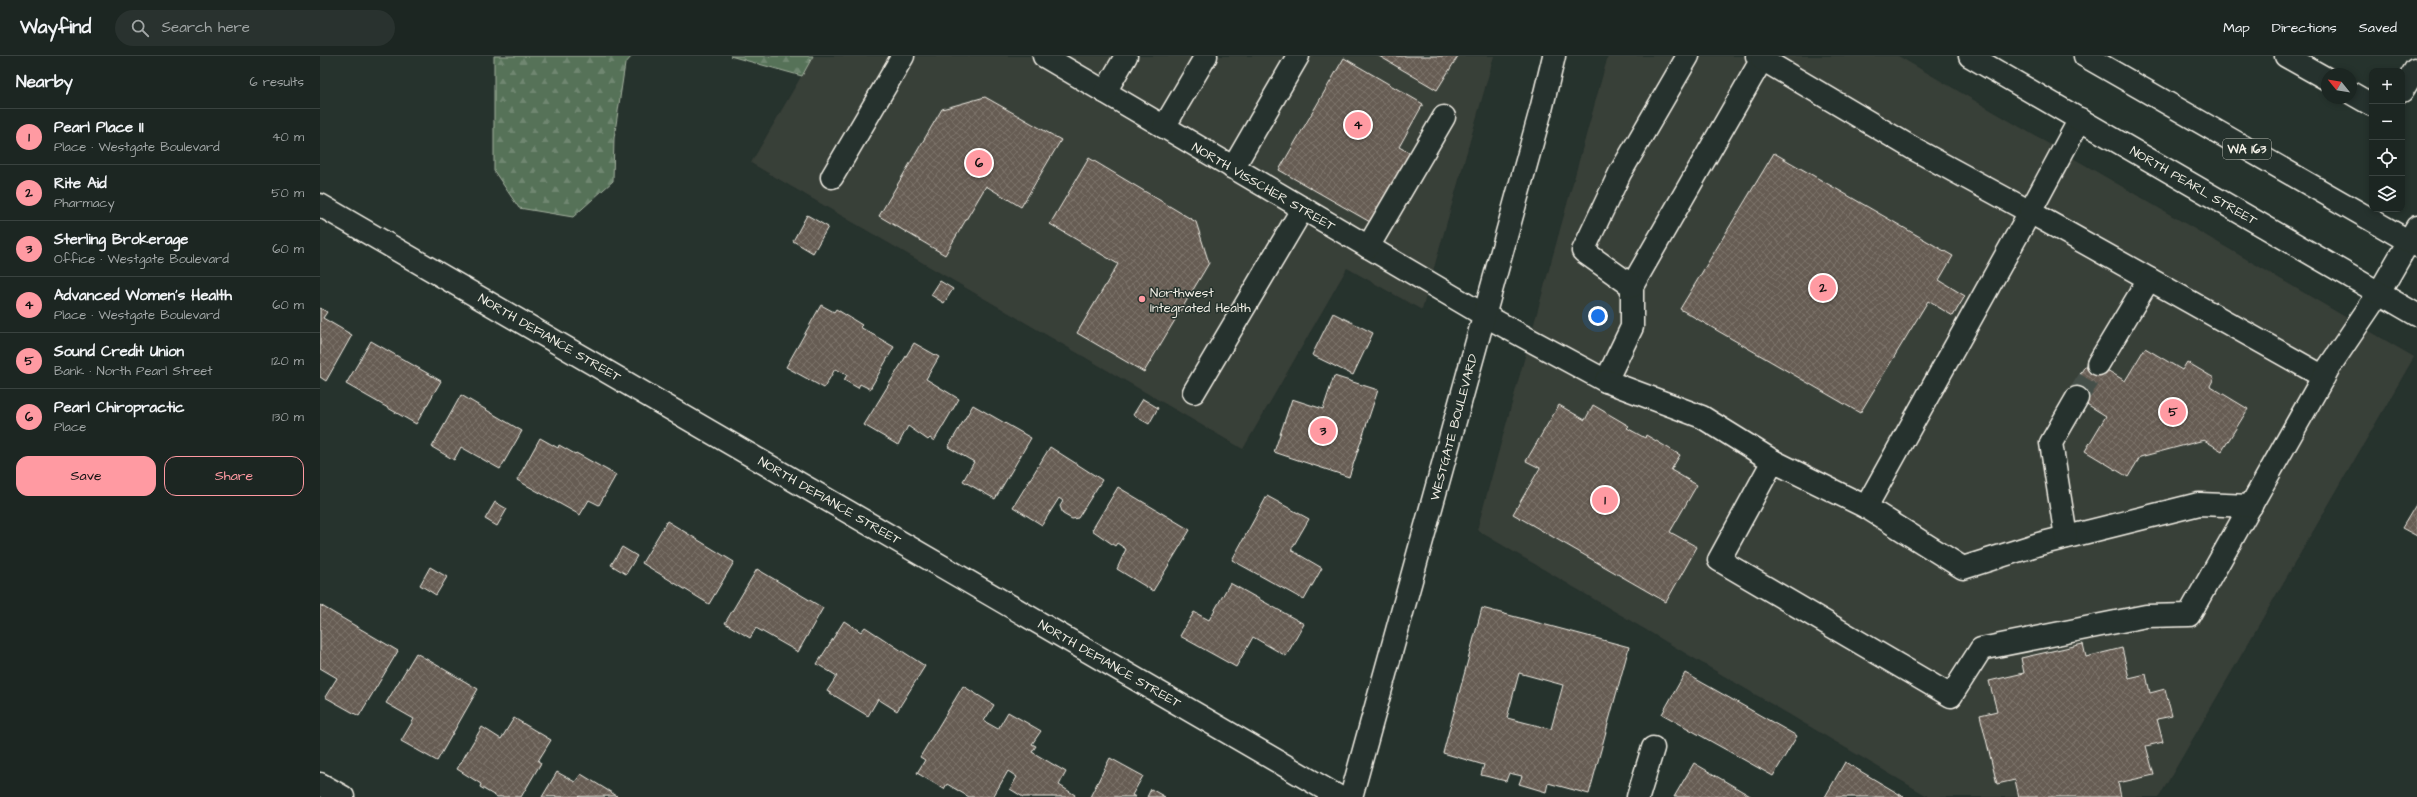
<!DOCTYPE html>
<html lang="en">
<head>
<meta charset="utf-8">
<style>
	body { margin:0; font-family:"Architects Daughter",sans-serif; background:#29322f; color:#f1f3f6 }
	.controls { position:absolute; right:12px; top:12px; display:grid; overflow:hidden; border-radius:8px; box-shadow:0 2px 6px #0003 }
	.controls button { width:36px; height:36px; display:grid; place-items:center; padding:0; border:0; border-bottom:1px solid #3a4340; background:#1c2622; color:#f1f3f6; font:20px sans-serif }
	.compass { position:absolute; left:2001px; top:12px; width:36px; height:36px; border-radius:50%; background:#1c2622; box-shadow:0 2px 6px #0003; rotate:300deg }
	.you { position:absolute; left:1278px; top:260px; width:14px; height:14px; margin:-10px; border:3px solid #fff; border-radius:50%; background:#1a73e8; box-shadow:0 0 0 6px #1a73e833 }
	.badge { display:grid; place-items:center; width:26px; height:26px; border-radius:50%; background:#ff9aa2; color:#111; font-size:13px; font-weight:700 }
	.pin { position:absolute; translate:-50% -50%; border:2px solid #fff; box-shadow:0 1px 4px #0006 }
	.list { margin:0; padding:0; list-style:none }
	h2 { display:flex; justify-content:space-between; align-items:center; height:52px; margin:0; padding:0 16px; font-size:17px }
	h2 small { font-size:13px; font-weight:400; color:#a0a5a5 }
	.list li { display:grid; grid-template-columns:26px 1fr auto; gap:12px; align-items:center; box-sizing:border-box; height:56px; padding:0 16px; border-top:1px solid #3a4340 }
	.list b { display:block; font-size:15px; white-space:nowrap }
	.list p { margin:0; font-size:13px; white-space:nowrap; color:#a0a5a5 }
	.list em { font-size:13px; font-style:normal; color:#a0a5a5 }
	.actions { display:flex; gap:8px; padding:12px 16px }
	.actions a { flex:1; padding:9px 0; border:1px solid #ff9aa2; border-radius:12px; text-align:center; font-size:14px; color:#ff9aa2 }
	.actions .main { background:#ff9aa2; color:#111 }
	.icon { flex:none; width:22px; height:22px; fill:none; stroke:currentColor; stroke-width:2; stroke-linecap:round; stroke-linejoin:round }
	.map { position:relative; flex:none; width:2097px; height:741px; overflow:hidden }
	header { display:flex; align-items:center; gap:24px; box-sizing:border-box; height:56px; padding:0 20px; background:#1c2622; border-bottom:1px solid #3a4340 }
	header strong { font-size:19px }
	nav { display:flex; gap:22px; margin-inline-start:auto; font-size:14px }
	.search { width:280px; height:36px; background:#29322f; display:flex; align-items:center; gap:10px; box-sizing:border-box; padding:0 14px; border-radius:22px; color:#a0a5a5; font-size:15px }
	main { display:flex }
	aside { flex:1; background:#1c2622 }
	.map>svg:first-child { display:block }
	.built { fill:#393f38 }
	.forest { fill:url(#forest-firs); stroke:#a5b2a0 }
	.building { fill:url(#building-cross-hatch); stroke:#f4f1e8; fill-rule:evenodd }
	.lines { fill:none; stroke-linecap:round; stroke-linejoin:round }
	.minor-tunnel { stroke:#455049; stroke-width:22; stroke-dasharray:22 11; stroke-linecap:butt }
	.minor-casing { stroke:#f4f1e8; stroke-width:25 }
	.major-casing { stroke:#f4f1e8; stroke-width:25 }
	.minor { stroke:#26332d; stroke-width:22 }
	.major { stroke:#26332d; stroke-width:22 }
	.poi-dot { fill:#ff9aa2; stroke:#26332d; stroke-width:1.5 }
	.labels { text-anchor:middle; stroke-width:3; stroke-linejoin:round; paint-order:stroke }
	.shield { fill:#26332d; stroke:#b6b8b0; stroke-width:1 }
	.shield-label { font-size:12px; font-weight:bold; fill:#f4f1e8 }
	.street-label { font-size:13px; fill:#f4f1e8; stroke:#26332d }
	.poi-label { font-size:13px; fill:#f4f1e8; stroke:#26332d; text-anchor:start }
</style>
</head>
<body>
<header>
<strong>Wayfind</strong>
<div class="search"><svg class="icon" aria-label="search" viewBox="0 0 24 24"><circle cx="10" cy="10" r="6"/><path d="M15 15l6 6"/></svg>Search here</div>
<nav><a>Map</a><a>Directions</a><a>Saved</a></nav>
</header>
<main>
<aside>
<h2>Nearby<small>6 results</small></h2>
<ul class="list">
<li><span class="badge">1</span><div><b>Pearl Place II</b><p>Place · Westgate Boulevard</p></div><em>40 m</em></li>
<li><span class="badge">2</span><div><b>Rite Aid</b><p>Pharmacy</p></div><em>50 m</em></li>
<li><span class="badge">3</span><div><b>Sterling Brokerage</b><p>Office · Westgate Boulevard</p></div><em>60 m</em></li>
<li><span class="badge">4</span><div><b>Advanced Women's Health</b><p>Place · Westgate Boulevard</p></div><em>60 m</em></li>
<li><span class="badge">5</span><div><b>Sound Credit Union</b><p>Bank · North Pearl Street</p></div><em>120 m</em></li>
<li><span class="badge">6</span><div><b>Pearl Chiropractic</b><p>Place</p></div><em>130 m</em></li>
</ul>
<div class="actions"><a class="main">Save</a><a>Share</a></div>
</aside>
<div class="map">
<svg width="2097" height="741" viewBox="0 0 2097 741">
	<defs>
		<pattern id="forest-firs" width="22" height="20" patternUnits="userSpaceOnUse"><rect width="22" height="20" fill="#567259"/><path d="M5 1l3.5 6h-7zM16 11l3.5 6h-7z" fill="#6f8771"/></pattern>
		<pattern id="building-cross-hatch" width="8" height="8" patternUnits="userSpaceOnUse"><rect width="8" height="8" fill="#665b52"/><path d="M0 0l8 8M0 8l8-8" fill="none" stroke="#7c736b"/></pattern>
	</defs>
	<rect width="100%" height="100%" fill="#26332d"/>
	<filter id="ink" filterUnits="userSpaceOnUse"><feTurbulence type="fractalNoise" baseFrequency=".025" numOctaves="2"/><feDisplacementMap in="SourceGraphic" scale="8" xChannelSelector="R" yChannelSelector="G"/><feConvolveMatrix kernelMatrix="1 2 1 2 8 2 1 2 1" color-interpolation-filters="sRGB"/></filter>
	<g filter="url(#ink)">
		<!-- built -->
		<g class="built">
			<path d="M493,0H1174L1102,254L1027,212L923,393L431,107Z"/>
			<path d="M1288,0H1578L2094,301L1839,741H1609L1157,474Z"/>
		</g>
		<!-- forest -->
		<g class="forest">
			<path d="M174,0H312L305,8L294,82L293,125L253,161L199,152L174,115Z"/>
			<path d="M410,0H493L482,20Z"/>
		</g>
		<!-- building -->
		<g class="building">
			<path d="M1059,0H1138L1117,34Z"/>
			<path d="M1024,2L1103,48L1079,91L1090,97L1050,166L959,114Z"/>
			<path d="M665,41L741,84L701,151L666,130L625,199L559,160L622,53Z"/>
			<path d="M1454,97L1633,200L1619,224L1645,240L1633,260L1608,245L1540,357L1360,253Z"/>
			<path d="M769,102L876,166L889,207L824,316L757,277L798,208L730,168Z"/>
			<path d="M487,159L508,171L493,197L473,185Z"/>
			<path d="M620,225L633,233L624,247L611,239Z"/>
			<path d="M501,249L514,256L516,253L542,269L540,271L574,291L550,333L540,328L538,332L524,324L527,319L515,313L504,332L466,311Z"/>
			<path d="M0,252L7,256L3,262L32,279L6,325L0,321Z"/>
			<path d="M1013,257L1053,277L1033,319L992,299Z"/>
			<path d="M51,285L121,325L96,368L26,328Z"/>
			<path d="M594,287L619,301L606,323L639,343L614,385L610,382L608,384L588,370L578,389L544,369Z"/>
			<path d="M1825,292L1862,314L1867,306L1894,322L1890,330L1928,353L1902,395L1884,384L1820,401L1808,421L1765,395L1786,360L1749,337L1769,303L1805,325Z"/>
			<path d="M1014,320L1058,334L1029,421L954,396L972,343L1003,353Z"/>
			<path d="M141,339L202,375L180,413L141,391L134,404L112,391Z"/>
			<path d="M823,343L838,352L829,368L813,359Z"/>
			<path d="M653,349L711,382L675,443L643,425L654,406L628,391Z"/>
			<path d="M1239,349L1265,364L1273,349L1309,370L1307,372L1325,382L1326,379L1360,399L1351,414L1377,429L1350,476L1377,491L1346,546L1193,458L1220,412L1206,405Z"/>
			<path d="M220,382L238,392L239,389L255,398L256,397L296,419L279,449L269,444L260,459L197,424Z"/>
			<path d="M730,391L782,424L758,462L752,463L743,458L740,450L743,445L739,442L722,469L693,451Z"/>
			<path d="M798,431L870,474L833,535L797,513L806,493L797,487L795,490L772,474Z"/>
			<path d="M947,440L989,463L971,494L1002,512L984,544L912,504Z"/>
			<path d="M175,446L187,453L177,470L165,463Z"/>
			<path d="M2097,447V480L2082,472Z"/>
			<path d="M347,465L414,506L389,548L322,507Z"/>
			<path d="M302,491L317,500L306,518L291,509Z"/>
			<path d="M110,511L127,521L116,539L100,529Z"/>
			<path d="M437,513L503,552L478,596L436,572L430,582L405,567Z"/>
			<path d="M910,527L984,568L966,600L933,581L916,611L860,580L874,556L889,564Z"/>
			<path d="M0,549L78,595L39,660L5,641L17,622L0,612Z"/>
			<path d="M1162,552L1309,591L1269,738L1228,727L1226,736L1199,728L1202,720L1189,717L1186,725L1161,719L1164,709L1123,697ZM1199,617L1243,629L1231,673L1187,662Z"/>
			<path d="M524,565L541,576L545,571L605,610L577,655L558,643L548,660L507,635L517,620L497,608Z"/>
			<path d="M1763,588L1766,601L1802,592L1809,622L1826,618L1830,637L1845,633L1852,660L1837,663L1843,686L1826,690L1834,719L1798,727L1801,741H1699L1695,724L1677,728L1660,659L1677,655L1669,625L1704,617L1701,602Z"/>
			<path d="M96,597L158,633L117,705L81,685L94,663L66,647Z"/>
			<path d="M1365,617L1477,680L1453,720L1342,658Z"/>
			<path d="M643,630L674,649L664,665L678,673L688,656L721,675L712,688L716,690L712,696L746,716L739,729L755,739L754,741H703L690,733L697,721L688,715L673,741H649L627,728L624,733L597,717L605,704L600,701Z"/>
			<path d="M194,662L231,684L218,705L221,707L201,741H177L160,731L161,728L137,713L162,671L181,683Z"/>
			<path d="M790,702L823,720L812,739L816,741H770Z"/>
			<path d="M1525,706L1584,741H1505Z"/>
			<path d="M1374,707L1432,741H1354Z"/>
			<path d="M237,716L255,726L261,718L297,740L222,741Z"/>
			<path d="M831,733L845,741H827Z"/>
		</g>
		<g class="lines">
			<!-- minor-tunnel -->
			<path class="minor-tunnel" d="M1757,342L1778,308"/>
			<!-- minor casing -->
			<g class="minor-casing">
				<g id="minor">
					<path d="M724,0L1164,259L1286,325L1312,271V230L1442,3L1437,0"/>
					<path d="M1966,0L2007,23"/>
					<path d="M1442,3L1594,93L1710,156L1546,451L1453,405"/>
					<path d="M2082,35L2095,14"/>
					<path d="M785,36L806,0"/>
					<path d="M2031,37L2052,49"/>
					<path d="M1760,63L1710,156L2004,321"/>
					<path d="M844,71L886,0"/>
					<path d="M913,112L978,0"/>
					<path d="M512,121L583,0"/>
					<path d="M0,149L1019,741"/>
					<path d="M1048,191L1124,61"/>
					<path d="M1312,230L1263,195L1300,117L1368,0"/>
					<path d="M1778,308L1829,223"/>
					<path d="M1286,325L1382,361L1453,405L1399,504L1631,640L1661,593L1826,560L1869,559L2009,311L2059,237L2097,171"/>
					<path d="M874,336L983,152"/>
					<path d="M1546,451L1643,512L1719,488L1879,448L1931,450"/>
					<path d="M1746,481L1731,387L1757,342"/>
					<path d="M0,728L23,741"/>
					<path d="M1031,741L1221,54L1234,0"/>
					<path d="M1318,741L1333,692"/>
				</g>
			</g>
			<!-- major casing -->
			<g class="major-casing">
				<g id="major">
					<path d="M1650,0L2097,259"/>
					<path d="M1765,0L2097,190"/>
				</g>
			</g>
			<!-- minor -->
			<use href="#minor" class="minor"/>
			<!-- major -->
			<use href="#major" class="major"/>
		</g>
	</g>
	<!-- markers -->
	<circle class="poi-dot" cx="822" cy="243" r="4"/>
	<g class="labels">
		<!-- shield labels -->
		<rect class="shield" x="1903" y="83" width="48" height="20" rx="3"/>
		<g class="shield-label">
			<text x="1927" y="97">WA 163</text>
		</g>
		<!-- street labels -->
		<g class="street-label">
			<text transform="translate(1874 129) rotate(30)" y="5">NORTH PEARL STREET</text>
			<text transform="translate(944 130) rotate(30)" y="5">NORTH VISSCHER STREET</text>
			<text transform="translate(230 281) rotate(30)" y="5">NORTH DEFIANCE STREET</text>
			<text transform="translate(1133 371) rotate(-75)" y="5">WESTGATE BOULEVARD</text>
			<text transform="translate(510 444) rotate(30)" y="5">NORTH DEFIANCE STREET</text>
			<text transform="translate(790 607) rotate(30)" y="5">NORTH DEFIANCE STREET</text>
		</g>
		<!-- poi labels -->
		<g class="poi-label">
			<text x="830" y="241">Northwest<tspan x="830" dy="15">Integrated Health</tspan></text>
		</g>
	</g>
</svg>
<div class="controls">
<button>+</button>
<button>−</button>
<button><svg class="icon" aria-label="locate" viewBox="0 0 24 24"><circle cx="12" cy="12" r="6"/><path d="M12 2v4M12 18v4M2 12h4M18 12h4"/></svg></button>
<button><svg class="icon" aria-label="layers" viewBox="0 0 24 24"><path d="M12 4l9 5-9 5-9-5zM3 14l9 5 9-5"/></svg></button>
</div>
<svg class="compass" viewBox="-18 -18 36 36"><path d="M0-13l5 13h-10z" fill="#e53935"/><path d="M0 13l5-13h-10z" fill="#a0a5a5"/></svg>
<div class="you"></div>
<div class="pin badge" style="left:1285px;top:444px">1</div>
<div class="pin badge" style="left:1503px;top:232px">2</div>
<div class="pin badge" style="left:1003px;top:375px">3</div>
<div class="pin badge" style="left:1038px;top:69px">4</div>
<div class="pin badge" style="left:1853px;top:356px">5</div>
<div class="pin badge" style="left:659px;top:107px">6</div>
</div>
</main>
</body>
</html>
